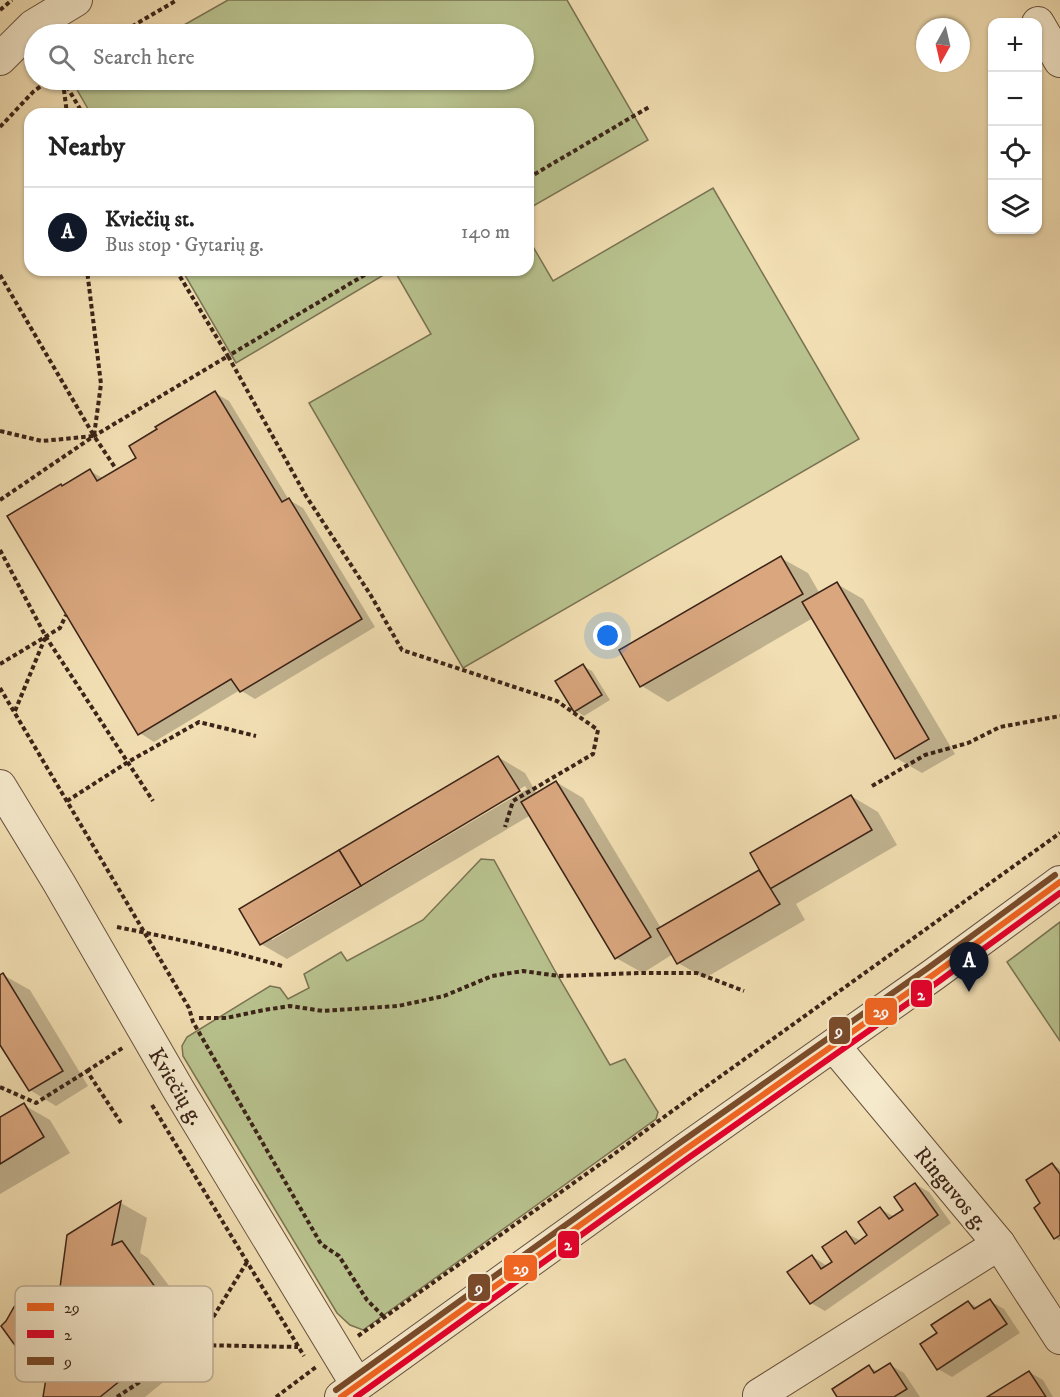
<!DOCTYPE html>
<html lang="en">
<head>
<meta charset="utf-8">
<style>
	body { margin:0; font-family:"IM FELL DW Pica",serif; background:#f2f2f2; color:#222 }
	.controls { position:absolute; right:18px; top:18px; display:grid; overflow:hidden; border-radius:12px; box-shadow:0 2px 4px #0004 }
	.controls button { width:54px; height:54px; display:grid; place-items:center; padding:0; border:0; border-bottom:2px solid #e0e0e0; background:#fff; color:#222; font:30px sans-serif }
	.compass { position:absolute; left:916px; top:18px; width:54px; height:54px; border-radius:50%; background:#fff; box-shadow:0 2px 4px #0004; rotate:188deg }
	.you { position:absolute; left:608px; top:636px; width:21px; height:21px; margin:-15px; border:4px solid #fff; border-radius:50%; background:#1a73e8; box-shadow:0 0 0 9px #1a73e833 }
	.badge { display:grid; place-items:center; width:39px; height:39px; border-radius:50%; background:#111827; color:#fff; font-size:20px; font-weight:700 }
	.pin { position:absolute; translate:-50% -50px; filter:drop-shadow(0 2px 3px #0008) }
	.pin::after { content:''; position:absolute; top:32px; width:21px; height:18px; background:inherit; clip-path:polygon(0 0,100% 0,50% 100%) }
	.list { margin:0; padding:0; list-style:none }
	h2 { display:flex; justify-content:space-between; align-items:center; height:78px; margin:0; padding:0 24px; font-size:26px }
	h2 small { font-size:20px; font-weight:400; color:#767676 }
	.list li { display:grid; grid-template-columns:39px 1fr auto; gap:18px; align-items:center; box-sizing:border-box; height:90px; padding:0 24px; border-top:2px solid #e0e0e0 }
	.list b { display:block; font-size:22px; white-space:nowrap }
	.list p { margin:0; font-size:20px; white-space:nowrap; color:#767676 }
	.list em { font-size:20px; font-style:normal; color:#767676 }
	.icon { flex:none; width:33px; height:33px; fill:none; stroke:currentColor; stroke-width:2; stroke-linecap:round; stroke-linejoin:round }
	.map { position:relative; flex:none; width:1060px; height:1397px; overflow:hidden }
	.search { position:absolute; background:#fff; box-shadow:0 2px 4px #0004; left:24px; top:24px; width:510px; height:66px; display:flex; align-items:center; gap:15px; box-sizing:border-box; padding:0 21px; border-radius:33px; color:#767676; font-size:22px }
	.panel { position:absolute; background:#fff; box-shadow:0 2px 4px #0004; left:24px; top:108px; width:510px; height:168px; border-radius:18px }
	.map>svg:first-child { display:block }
	.green { fill:#b8c28e; stroke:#7a7353; stroke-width:1.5 }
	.shadow { fill:#0003; fill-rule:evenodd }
	.building { fill:#d9a67e; stroke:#3b2418; stroke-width:1.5 }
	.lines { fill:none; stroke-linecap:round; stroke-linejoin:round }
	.minor-casing { stroke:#68523e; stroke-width:34 }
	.path { stroke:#3b2418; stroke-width:4; stroke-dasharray:4.5 3; stroke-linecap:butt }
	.minor { stroke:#f6eacd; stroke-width:32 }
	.bus-1-casing { stroke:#f6eacd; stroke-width:10 }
	.bus-2-casing { stroke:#f6eacd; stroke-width:10 }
	.bus-3-casing { stroke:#f6eacd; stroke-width:10 }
	.bus-1 { stroke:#f26522; stroke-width:6 }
	.bus-2 { stroke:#e4002b; stroke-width:6 }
	.bus-3 { stroke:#7a4b2a; stroke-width:6 }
	.labels { text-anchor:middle; stroke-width:4.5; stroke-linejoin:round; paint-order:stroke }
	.street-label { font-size:22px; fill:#3b2418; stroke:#f6eacd }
	.key { fill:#f6eacd; stroke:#beaf97; stroke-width:1.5 }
	.key-label { font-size:16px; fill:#3b2418 }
	.line-badge { stroke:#f6eacd; stroke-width:2 }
	.badge-label { font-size:16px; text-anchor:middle; font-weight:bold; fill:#fff }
</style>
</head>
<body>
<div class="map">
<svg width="1060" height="1397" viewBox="0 0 1060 1397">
	<rect width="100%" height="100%" fill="#f1deb2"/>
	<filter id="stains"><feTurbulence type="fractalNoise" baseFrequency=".00333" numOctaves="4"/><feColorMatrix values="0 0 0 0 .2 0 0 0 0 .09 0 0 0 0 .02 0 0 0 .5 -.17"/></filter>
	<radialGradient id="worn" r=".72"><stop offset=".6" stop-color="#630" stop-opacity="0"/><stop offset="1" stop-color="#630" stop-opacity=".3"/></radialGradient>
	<!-- green -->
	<g class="green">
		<path d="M228,0H567L648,140L528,209V114H91L76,88L91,80H524V34H168Z"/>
		<path d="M713,188L859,439L463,668L309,403L431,334L394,270H528V238L553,281Z"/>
		<path d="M182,270H392L236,363Z"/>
		<path d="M481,859L494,860L555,971L610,1065L625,1059L658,1112L656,1119L363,1330L350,1325L337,1313L183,1056L182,1046L187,1037L270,986L280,988L288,999L309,988L304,974L341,952L347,961L423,920Z"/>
		<path d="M1060,922V1041L1007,962Z"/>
	</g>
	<!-- shadow -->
	<g class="shadow">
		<path d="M215,393L229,401L289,500L303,508L375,627L255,699L240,690L154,742L140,733L64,487L90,471L104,479L138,458Z"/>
		<path d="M781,558L808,573L820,594L837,584L863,599L955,754L922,773L896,758L813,618L668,702L642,686L621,651Z"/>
		<path d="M583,666L592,671L610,700L584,716L575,710Z"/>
		<path d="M498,757L525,773L537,794L556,782L583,798L661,928L761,870L851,796L878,812L897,845L796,904L805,920L705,978L678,963L673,954L643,973L616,958L531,815L287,959L261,944ZM525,786L527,789L272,940V936Z"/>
		<path d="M3,975L30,990L88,1086L56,1106L30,1090L0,1042V977Z"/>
		<path d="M24,1105L50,1120L70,1153L0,1194V1119Z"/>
		<path d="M1053,1165L1060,1169V1241L1055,1238L1042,1203Z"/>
		<path d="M915,1184L929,1192L951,1223L825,1311L811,1303L812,1256L827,1266L834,1262L846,1233L861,1241L869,1236L880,1209L895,1217L905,1210Z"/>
		<path d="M121,1203L147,1218L140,1253L148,1258L182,1303L193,1310L206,1323L209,1333L208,1348L201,1358L193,1366L178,1370L145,1397H45L47,1380L39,1376L3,1326L54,1291L60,1295L69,1236Z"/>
		<path d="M990,1301L1004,1309L1020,1333L952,1377L938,1369L922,1345L939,1333L968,1302L978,1308Z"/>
		<path d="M890,1365L904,1373L920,1397H839L869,1367L879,1372Z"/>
		<path d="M1029,1372L1043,1380L1053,1397H990Z"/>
	</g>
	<!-- building -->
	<g class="building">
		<path d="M215,391L282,502L289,498L362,619L240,692L231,679L138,735L7,516L61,484L62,486L90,469L97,481L136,458L129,446L157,429L155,427Z"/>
		<path d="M781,556L803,594L640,687L619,650Z"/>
		<path d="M837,582L929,739L895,759L802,602Z"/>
		<path d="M583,664L602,695L574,712L555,681Z"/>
		<path d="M498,756L520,791L361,886L339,850Z"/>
		<path d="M556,781L651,937L615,959L521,802Z"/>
		<path d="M851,795L872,830L770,889L750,853Z"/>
		<path d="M339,850L361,886L260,945L239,909Z"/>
		<path d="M759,870L780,904L677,964L657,929Z"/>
		<path d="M3,973L63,1071L29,1091L0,1045V975Z"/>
		<path d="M24,1103L44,1137L0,1164V1117Z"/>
		<path d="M1052,1163L1060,1174V1235L1054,1239L1034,1208L1040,1203L1026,1180Z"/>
		<path d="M915,1183L938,1215L810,1304L787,1272L812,1255L821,1269L832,1262L822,1247L846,1231L855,1244L867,1235L858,1222L880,1207L889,1219L903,1210L894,1197Z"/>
		<path d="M121,1201L112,1245L122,1241L158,1291L167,1293L180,1306L183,1317L182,1332L175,1343L166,1351L152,1355L100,1397H43L47,1372H40L38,1377L1,1326L6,1321L14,1307L19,1302L32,1295L46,1294V1290H54V1295H59L67,1235Z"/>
		<path d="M990,1299L1007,1324L937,1370L920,1344L937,1333L931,1325L968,1301L974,1309Z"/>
		<path d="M890,1363L907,1389L894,1397H837L832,1389L869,1365L874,1373Z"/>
		<path d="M1029,1371L1046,1397H987Z"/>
	</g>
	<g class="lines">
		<!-- minor casing -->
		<g class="minor-casing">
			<g id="minor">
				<path d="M1038,23L1060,61"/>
				<path d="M0,59L33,26L76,0"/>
				<path d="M0,786L59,883L178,1089L357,1385"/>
				<path d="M834,1046L999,1244L1060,1338"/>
				<path d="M759,1395L999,1244"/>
				<path d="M341,1397L686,1149L933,975L1060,882"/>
			</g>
		</g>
		<!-- path -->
		<g class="path">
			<path d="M0,10L12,0"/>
			<path d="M119,34L177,0"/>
			<path d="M63,80L83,114"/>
			<path d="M63,82L67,114"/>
			<path d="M0,127L33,92L49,80"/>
			<path d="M528,178L649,107"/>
			<path d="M176,270L228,356L373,270"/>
			<path d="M0,275L94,436L101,384L87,270"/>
			<path d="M0,431L42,441L94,436L116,469"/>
			<path d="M0,500L94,436L228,356L306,496L370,594L402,650L557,701L598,730L593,754L513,801L505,827"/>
			<path d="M0,550L46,637L153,801"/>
			<path d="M0,664L60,628L66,615"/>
			<path d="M0,688L189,1008L193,1022L321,1244L339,1256L367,1300L385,1318"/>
			<path d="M15,711L45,638"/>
			<path d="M872,786L925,755L968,743L1000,727L1060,716"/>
			<path d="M67,801L128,762L199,722L256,736"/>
			<path d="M117,927C173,938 228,950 282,966"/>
			<path d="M199,1018H226L264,1010L290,1006L323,1011L398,1006L444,996L492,976L523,971L559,976L638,973H697L744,991"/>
			<path d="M87,1071L124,1047"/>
			<path d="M0,1087L36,1103L87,1071L121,1123"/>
			<path d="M152,1105L304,1356"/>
			<path d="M358,1336L606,1160L668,1114L1060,833"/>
			<path d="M203,1381L196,1345L298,1347"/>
			<path d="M117,1397L196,1345L247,1262"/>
			<path d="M276,1397L316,1367"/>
		</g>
		<!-- minor -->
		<use href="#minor" class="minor"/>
		<!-- bus-1 casing -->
		<g class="bus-1-casing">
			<path id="bus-1" d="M341,1397L686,1149L933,975L1060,882"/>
		</g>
		<!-- bus-2 casing -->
		<g class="bus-2-casing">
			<path id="bus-2" d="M356,1397L691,1156L938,982L1060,893"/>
		</g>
		<!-- bus-3 casing -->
		<g class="bus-3-casing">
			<path id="bus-3" d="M336,1390L681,1142L928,968L1055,875"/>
		</g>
		<!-- bus-1 -->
		<use href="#bus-1" class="bus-1"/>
		<!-- bus-2 -->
		<use href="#bus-2" class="bus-2"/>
		<!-- bus-3 -->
		<use href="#bus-3" class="bus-3"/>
	</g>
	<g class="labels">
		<!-- street labels -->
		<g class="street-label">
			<text transform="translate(177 1086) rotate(59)" y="8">Kviečių g.</text>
			<text transform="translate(952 1188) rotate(50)" y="8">Ringuvos g.</text>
		</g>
	</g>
	<!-- legend -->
	<rect x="15" y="1286" width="198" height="96" rx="9" class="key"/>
	<rect x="27" y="1303" width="27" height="8" fill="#f26522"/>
	<rect x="27" y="1330" width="27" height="8" fill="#e4002b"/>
	<rect x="27" y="1357" width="27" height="8" fill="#7a4b2a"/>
	<g class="key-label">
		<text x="64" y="1313">29</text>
		<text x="64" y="1340">2</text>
		<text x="64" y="1367">9</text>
	</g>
	<g class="line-badge">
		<rect x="910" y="979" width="23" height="29" rx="6" fill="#e4002b"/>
		<rect x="864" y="997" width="34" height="29" rx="6" fill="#f26522"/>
		<rect x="828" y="1016" width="23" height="29" rx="6" fill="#7a4b2a"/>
		<rect x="557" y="1230" width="23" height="29" rx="6" fill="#e4002b"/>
		<rect x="503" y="1254" width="35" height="28" rx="6" fill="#f26522"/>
		<rect x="467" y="1273" width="24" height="29" rx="6" fill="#7a4b2a"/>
	</g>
	<g class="badge-label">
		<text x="921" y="1000">2</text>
		<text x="881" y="1017">29</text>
		<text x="839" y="1036">9</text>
		<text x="568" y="1250">2</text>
		<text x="521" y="1274">29</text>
		<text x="479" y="1293">9</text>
	</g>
	<rect width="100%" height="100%" filter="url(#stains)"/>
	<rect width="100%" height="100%" fill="url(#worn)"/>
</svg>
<div class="controls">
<button>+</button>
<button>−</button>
<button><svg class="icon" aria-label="locate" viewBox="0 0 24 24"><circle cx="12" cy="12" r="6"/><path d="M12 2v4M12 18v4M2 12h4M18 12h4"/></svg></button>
<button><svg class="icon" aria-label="layers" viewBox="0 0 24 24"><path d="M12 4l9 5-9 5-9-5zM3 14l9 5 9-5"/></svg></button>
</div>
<svg class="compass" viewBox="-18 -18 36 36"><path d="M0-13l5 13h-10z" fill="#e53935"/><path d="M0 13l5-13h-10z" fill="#767676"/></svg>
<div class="you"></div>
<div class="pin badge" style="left:969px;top:992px">A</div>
<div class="search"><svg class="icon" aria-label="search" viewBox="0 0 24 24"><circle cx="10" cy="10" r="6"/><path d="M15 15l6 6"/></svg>Search here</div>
<section class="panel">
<h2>Nearby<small></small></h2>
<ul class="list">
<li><span class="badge">A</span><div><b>Kviečių st.</b><p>Bus stop · Gytarių g.</p></div><em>140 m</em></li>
</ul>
</section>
</div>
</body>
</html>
